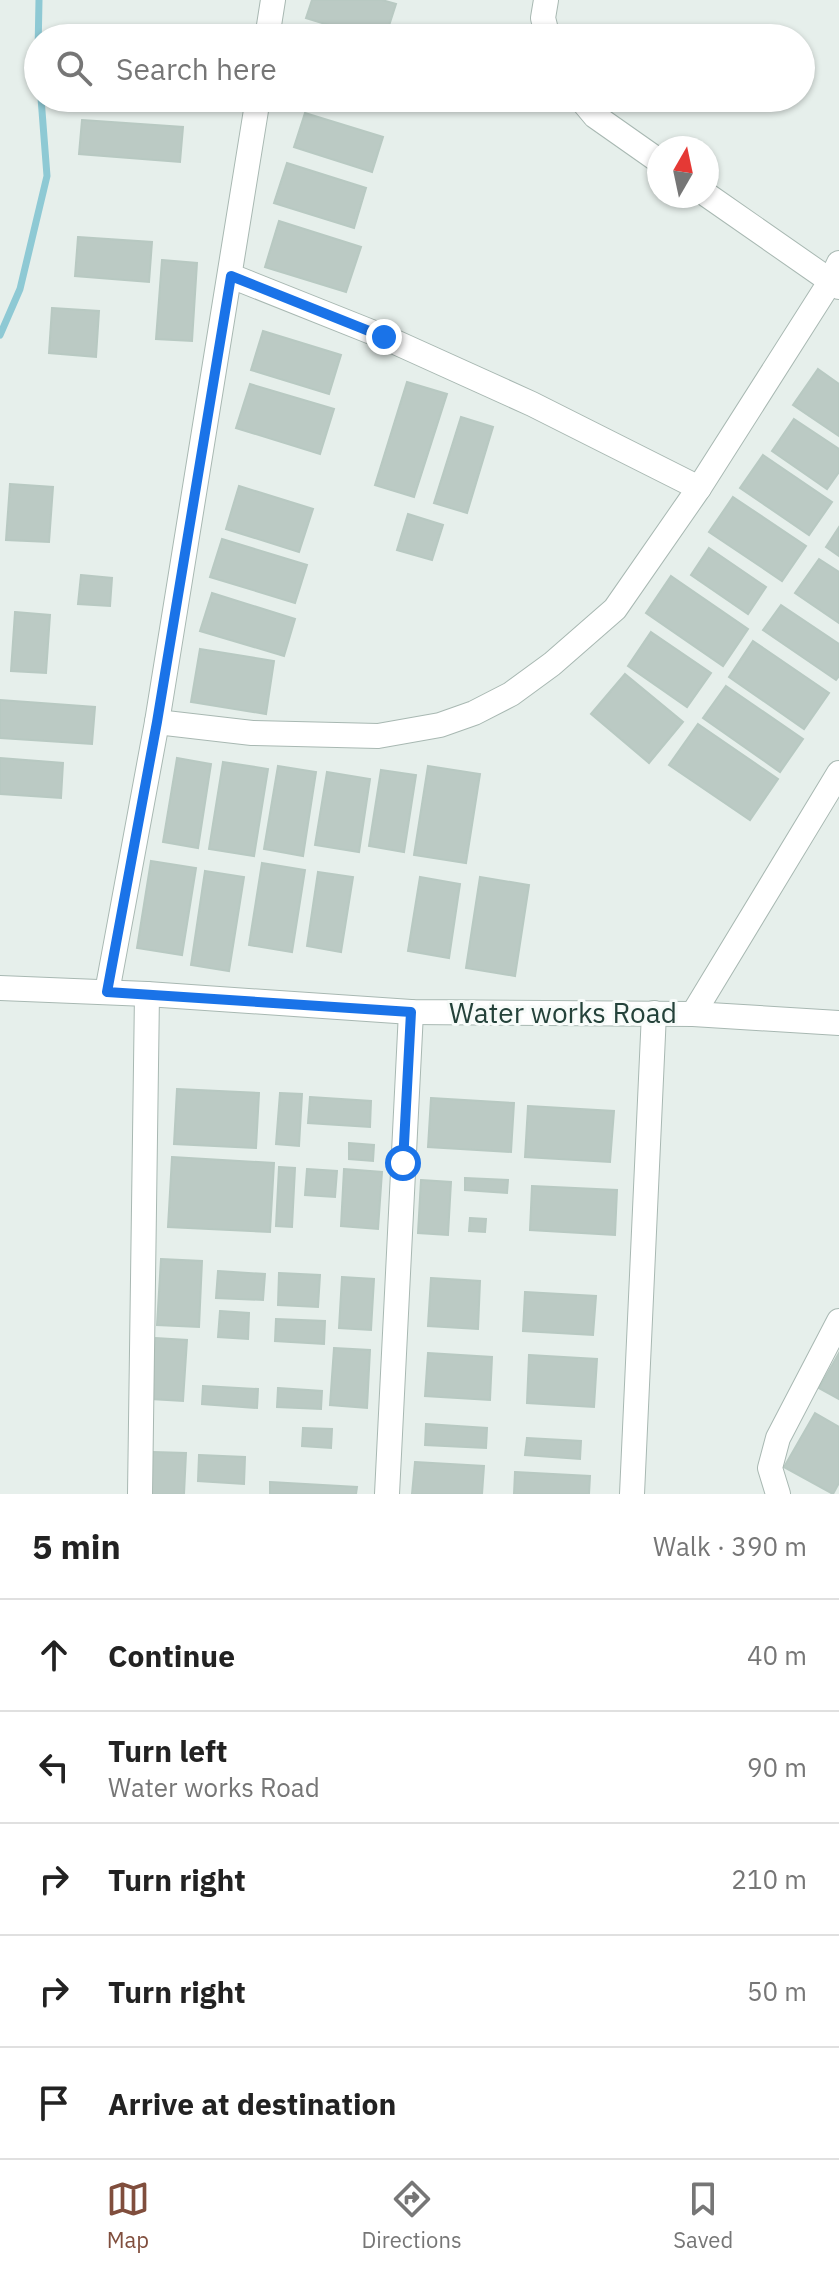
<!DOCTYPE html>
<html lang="en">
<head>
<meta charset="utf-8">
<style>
	body { margin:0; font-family:"IBM Plex Sans",sans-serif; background:#f2f2f2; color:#222 }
	.compass { position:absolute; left:647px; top:136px; width:72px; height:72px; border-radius:50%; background:#fff; box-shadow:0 2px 6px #0004; rotate:9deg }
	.stop { position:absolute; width:24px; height:24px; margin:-18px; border:6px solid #1a73e8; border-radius:50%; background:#fff }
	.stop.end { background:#1a73e8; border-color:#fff; box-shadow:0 2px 8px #0008 }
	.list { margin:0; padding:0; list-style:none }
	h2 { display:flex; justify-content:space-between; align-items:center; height:104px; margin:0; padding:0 32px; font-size:34px }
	h2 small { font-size:26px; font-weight:400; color:#767676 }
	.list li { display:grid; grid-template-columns:52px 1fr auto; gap:24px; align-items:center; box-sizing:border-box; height:112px; padding:0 32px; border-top:2px solid #e0e0e0 }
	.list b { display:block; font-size:30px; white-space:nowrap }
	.list p { margin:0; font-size:26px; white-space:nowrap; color:#767676 }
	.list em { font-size:26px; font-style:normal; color:#767676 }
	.icon { flex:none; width:44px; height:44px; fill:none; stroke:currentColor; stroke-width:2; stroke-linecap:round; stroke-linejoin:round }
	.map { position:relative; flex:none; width:839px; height:1494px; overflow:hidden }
	.search { position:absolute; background:#fff; box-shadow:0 2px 6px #0004; left:24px; right:24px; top:24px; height:88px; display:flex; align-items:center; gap:20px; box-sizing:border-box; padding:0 28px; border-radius:44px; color:#767676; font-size:30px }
	.sheet { height:664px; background:#fff }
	nav { display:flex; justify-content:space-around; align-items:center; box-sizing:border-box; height:112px; border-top:2px solid #e0e0e0; background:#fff; font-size:22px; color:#767676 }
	nav a { display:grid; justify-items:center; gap:4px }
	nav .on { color:#804e3d }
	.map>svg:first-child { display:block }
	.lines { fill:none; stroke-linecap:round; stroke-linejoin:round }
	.stream { stroke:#8ec9d4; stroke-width:7 }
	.building { fill:#bbcac4; stroke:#b8c9c2; stroke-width:2 }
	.minor-casing { stroke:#a8b8b2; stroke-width:26 }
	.minor { stroke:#fff; stroke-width:24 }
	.route { stroke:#1a73e8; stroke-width:10 }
	.labels { text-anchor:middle; stroke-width:6; stroke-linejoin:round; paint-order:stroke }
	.street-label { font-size:28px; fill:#24423a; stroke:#f7fbf9 }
</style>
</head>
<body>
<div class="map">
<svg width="839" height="1494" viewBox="0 0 839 1494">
	<rect width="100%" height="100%" fill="#e6efeb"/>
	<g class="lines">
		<!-- stream -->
		<g class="stream">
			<path d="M38,52L39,0"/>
			<path d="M0,335L20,289L47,176L41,98"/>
		</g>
	</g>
	<!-- building -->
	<g class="building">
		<path d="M312,0H382L396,4L385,38H371L306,18Z"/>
		<path d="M105,98H200V108L105,101Z"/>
		<path d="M305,113L383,137L372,172L294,147Z"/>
		<path d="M82,120L183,127L180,162L79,154Z"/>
		<path d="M287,163L366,188L354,228L274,203Z"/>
		<path d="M279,221L361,247L346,292L265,267Z"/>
		<path d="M78,237L152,242L149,282L75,276Z"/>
		<path d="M162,260L197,263L192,341L156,339Z"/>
		<path d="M52,308L99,311L96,357L49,353Z"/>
		<path d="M263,331L341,355L329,394L251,370Z"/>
		<path d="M818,369L839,384V436L793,405Z"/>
		<path d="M407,382L447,394L414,497L375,485Z"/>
		<path d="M250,384L334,409L320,454L236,428Z"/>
		<path d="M461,417L493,427L467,513L434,503Z"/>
		<path d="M794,419L839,449V472L827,489L772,451Z"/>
		<path d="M763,455L832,502L809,535L740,488Z"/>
		<path d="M10,484L53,487L49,542L6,540Z"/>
		<path d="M239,486L313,509L299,552L226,529Z"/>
		<path d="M733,497L806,546L782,581L709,532Z"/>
		<path d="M408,514L443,525L432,560L397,550Z"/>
		<path d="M839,527V556L826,547Z"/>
		<path d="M222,539L307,565L295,603L210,577Z"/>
		<path d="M709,548L766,587L748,614L691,575Z"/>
		<path d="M819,559L839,572V623L795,593Z"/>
		<path d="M81,575L112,578L110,606L78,604Z"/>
		<path d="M671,576L748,629L723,666L646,613Z"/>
		<path d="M212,593L295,619L284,656L200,631Z"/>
		<path d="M781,605L839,644V676L836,680L763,630Z"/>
		<path d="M15,612L50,615L46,673L11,671Z"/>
		<path d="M651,632L711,673L687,707L628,666Z"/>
		<path d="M753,641L829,693L804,729L729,677Z"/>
		<path d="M200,649L274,661L266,714L191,702Z"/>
		<path d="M625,674L683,722L649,763L591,714Z"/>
		<path d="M726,686L803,739L780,772L703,718Z"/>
		<path d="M0,700L95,707L92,744L0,738Z"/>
		<path d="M698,724L778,779L750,820L669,765Z"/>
		<path d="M0,758L63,763L61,798L0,794Z"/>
		<path d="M177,758L211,764L198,848L163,842Z"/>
		<path d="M223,762L268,769L254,856L209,849Z"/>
		<path d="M278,766L316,772L303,856L264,849Z"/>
		<path d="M428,766L480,774L466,863L414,855Z"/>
		<path d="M381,770L416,775L404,852L369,846Z"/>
		<path d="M327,772L370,779L359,852L315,845Z"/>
		<path d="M151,861L196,868L182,955L137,948Z"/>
		<path d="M262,863L305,870L292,952L249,945Z"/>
		<path d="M205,871L244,877L229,971L191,965Z"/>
		<path d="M318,872L353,877L341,952L307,946Z"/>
		<path d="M420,877L460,884L449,958L408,951Z"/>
		<path d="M480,877L529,885L515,976L466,968Z"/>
		<path d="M177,1089L259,1093L256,1148L174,1144Z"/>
		<path d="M280,1093L302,1094L299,1146L276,1144Z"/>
		<path d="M310,1097L371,1101L370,1127L308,1123Z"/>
		<path d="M431,1098L514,1103L511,1152L428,1147Z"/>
		<path d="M528,1106L614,1111L610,1162L525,1157Z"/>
		<path d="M349,1143L374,1145L373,1161L349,1159Z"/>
		<path d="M172,1157L274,1163L270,1232L168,1227Z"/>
		<path d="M279,1167L295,1168L292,1227L276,1226Z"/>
		<path d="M307,1169L337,1171L335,1197L305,1195Z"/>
		<path d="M344,1169L382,1172L378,1229L341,1226Z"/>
		<path d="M465,1178L508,1180L507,1193L465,1190Z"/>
		<path d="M421,1180L451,1182L448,1235L418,1233Z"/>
		<path d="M532,1186L617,1190L615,1235L530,1230Z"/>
		<path d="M470,1218L486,1219L485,1232L469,1231Z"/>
		<path d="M161,1259L202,1261L199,1327L157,1325Z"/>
		<path d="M218,1271L265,1274L263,1300L216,1298Z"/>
		<path d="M279,1273L320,1275L318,1307L278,1305Z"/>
		<path d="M342,1277L374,1279L371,1330L339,1328Z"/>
		<path d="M431,1278L480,1281L478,1329L428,1326Z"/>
		<path d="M525,1292L596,1296L593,1335L523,1331Z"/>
		<path d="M220,1311L249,1313L248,1339L218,1337Z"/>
		<path d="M276,1319L325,1321L324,1344L275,1341Z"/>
		<path d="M155,1338L187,1340L183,1401L151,1399Z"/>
		<path d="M334,1348L370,1350L367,1408L330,1405Z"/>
		<path d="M428,1353L492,1357L490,1400L425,1396Z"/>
		<path d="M839,1353V1399L819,1388Z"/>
		<path d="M529,1355L597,1359L594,1407L527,1403Z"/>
		<path d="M203,1386L258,1389L257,1408L202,1404Z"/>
		<path d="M278,1388L322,1391L321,1409L277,1407Z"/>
		<path d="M815,1413L839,1427V1483L833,1494L784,1467Z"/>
		<path d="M426,1424L487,1428L486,1448L425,1445Z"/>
		<path d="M303,1428L332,1429L331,1448L302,1446Z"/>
		<path d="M527,1438L581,1441L580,1459L525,1455Z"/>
		<path d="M153,1452L186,1453L184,1494H151Z"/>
		<path d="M199,1455L245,1457L244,1484L198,1481Z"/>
		<path d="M415,1462L484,1466L482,1494H412Z"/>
		<path d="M515,1472L590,1476L589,1494H514Z"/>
		<path d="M270,1482L357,1487L356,1494H270Z"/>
	</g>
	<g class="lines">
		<!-- minor casing -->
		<g class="minor-casing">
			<g id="minor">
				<path d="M546,0L543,18L548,38"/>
				<path d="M267,38L273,0"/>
				<path d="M580,98L595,116L659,161"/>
				<path d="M707,195L839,287"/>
				<path d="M231,276L384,337L532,404L699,488"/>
				<path d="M157,722L252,733L378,736L440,725L474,713L511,694L552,664L615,609L699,488L830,282L839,263"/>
				<path d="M0,988L147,994L411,1012L693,1014L839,1023"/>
				<path d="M107,992L157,722L258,98"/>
				<path d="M693,1014L839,773"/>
				<path d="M140,1494L147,994"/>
				<path d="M387,1494L411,1012"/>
				<path d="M632,1494L654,1013"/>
				<path d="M778,1494L770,1468L778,1438L839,1321"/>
			</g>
		</g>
		<!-- minor -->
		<use href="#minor" class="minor"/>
	</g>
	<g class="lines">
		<!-- route -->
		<path class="route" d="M384,337L231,276L157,722L107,992L411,1012L403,1163"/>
	</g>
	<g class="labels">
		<!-- street labels -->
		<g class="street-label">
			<text x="563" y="1023">Water works Road</text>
		</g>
	</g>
</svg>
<svg class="compass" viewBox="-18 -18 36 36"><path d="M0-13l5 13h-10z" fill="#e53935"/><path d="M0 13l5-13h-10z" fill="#767676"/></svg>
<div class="stop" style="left:403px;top:1163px"></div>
<div class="stop end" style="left:384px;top:337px"></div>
<div class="search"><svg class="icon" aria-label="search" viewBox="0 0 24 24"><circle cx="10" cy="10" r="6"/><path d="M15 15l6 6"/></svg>Search here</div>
</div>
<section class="sheet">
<h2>5 min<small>Walk · 390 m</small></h2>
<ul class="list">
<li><svg class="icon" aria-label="ahead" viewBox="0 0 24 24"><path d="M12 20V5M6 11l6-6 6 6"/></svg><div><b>Continue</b></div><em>40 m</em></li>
<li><svg class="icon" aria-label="left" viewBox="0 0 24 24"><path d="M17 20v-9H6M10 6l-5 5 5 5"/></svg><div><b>Turn left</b><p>Water works Road</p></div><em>90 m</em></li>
<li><svg class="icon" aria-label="right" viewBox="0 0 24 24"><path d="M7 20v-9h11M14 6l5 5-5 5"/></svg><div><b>Turn right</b></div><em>210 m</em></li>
<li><svg class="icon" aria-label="right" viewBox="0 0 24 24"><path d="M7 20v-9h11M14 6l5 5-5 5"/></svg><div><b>Turn right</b></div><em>50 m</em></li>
<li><svg class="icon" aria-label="arrive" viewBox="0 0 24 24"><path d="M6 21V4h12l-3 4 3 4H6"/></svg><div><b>Arrive at destination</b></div></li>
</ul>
</section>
<nav>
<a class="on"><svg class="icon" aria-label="map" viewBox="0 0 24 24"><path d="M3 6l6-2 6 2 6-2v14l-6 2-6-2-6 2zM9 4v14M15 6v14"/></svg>Map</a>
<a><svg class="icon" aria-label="directions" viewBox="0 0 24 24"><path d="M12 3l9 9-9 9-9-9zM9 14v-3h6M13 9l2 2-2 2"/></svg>Directions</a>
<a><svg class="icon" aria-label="saved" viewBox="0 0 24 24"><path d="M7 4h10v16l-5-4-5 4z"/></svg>Saved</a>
</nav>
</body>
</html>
